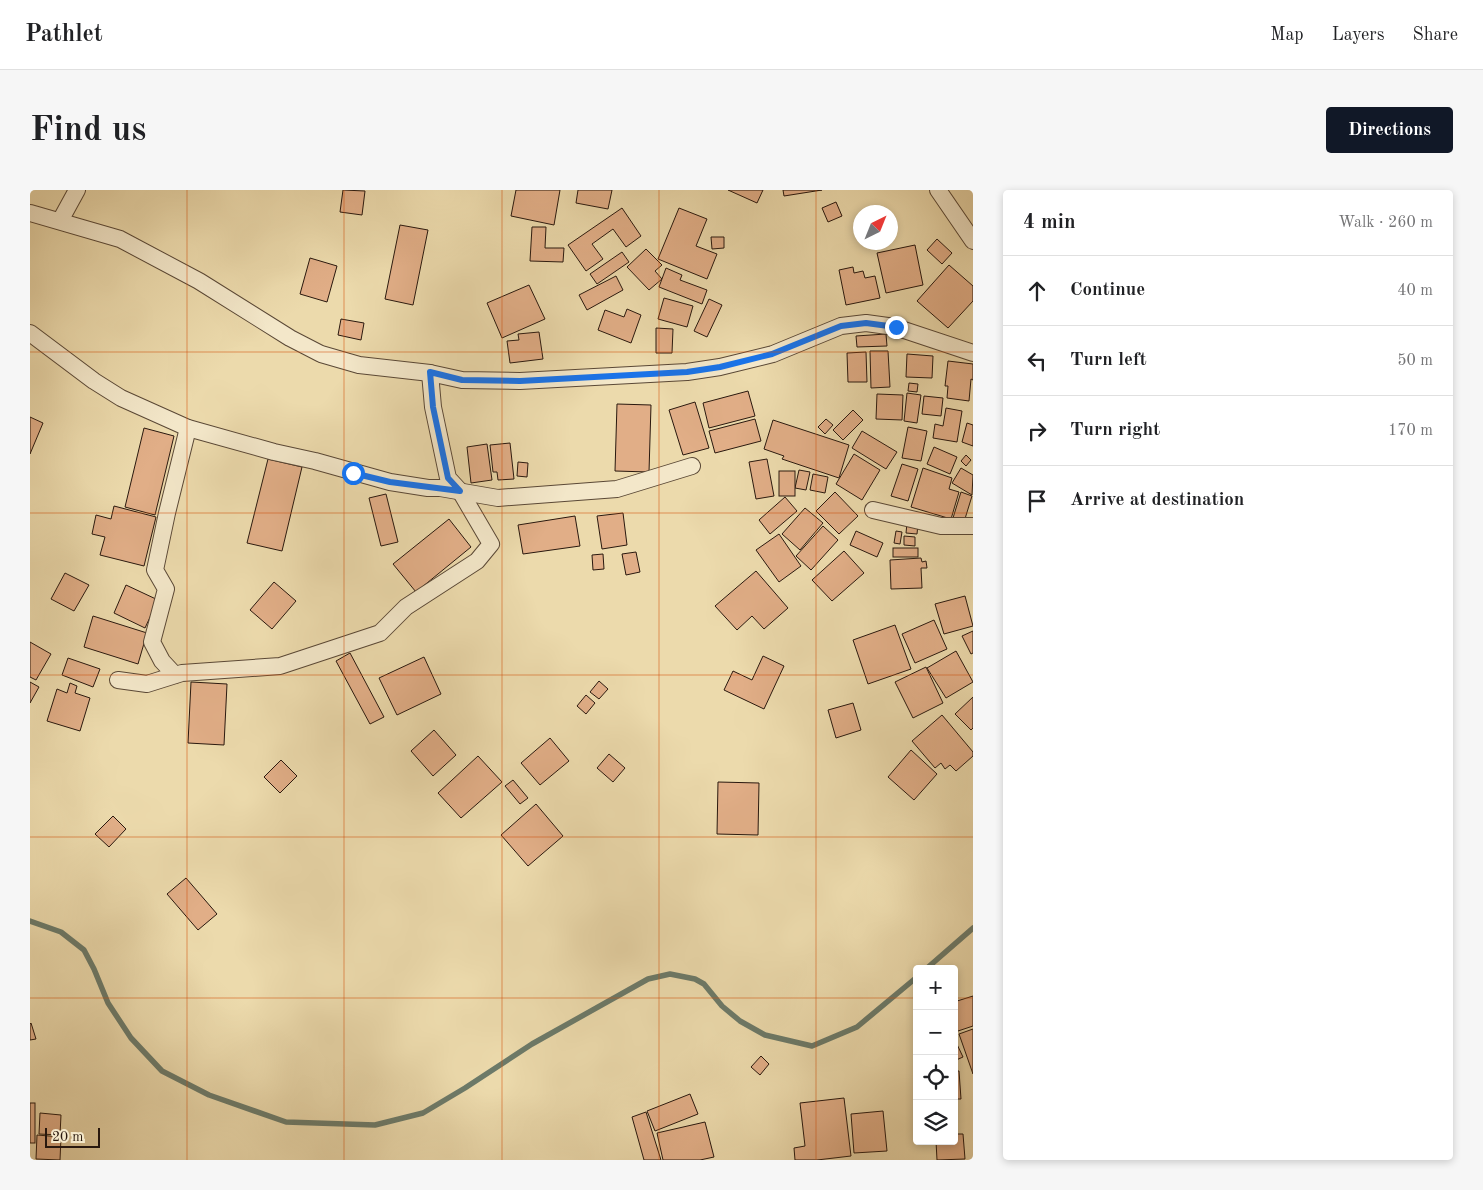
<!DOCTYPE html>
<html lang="en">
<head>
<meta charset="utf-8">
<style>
	body { margin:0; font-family:"Old Standard TT",serif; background:#f6f6f6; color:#202124 }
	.controls { position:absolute; right:15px; bottom:15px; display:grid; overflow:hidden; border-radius:5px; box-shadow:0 2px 8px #0003 }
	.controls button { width:45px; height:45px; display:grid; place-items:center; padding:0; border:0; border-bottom:1px solid #e0e0e0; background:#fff; color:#202124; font:25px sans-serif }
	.compass { position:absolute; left:823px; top:15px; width:45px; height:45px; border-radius:50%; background:#fff; box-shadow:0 2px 8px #0003; rotate:43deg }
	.scale { position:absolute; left:15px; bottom:12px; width:55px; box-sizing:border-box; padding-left:5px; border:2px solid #29180e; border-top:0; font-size:14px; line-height:18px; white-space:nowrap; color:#29180e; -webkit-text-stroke:4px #f3e7c9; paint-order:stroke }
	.stop { position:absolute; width:15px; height:15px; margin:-11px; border:4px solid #1a73e8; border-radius:50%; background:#fff }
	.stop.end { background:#1a73e8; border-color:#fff; box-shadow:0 1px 5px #0008 }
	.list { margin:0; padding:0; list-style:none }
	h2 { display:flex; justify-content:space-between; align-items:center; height:65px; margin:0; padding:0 20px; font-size:21px }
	h2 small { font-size:16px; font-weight:400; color:#757577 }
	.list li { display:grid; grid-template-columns:32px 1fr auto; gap:15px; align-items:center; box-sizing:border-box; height:70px; padding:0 20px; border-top:1px solid #e0e0e0 }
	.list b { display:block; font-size:19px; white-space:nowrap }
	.list em { font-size:16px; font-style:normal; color:#757577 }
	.icon { flex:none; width:28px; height:28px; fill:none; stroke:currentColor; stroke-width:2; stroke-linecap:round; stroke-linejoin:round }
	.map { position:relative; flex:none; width:943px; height:970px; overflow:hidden; border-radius:5px }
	header { display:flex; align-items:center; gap:30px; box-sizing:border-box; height:70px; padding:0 25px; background:#fff; border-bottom:1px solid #e0e0e0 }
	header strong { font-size:24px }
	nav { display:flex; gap:28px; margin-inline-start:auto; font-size:18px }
	.intro { display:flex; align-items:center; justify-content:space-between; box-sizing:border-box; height:120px; padding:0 30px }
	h1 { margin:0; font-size:35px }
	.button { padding:12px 22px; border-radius:5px; background:#111827; color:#fff; font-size:18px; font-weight:700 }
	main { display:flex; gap:30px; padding:0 30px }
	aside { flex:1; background:#fff; border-radius:5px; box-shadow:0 2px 8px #0003 }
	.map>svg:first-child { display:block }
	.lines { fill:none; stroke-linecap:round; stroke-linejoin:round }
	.stream { stroke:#6c7a69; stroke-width:5.5 }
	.building { fill:#e1ae87; stroke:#29180e }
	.street-casing { stroke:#5a4836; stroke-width:18 }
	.street { stroke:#f3e7c9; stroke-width:16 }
	.route { stroke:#1a73e8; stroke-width:6 }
	.grid { fill:none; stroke:#d5520c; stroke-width:1; stroke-opacity:0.55 }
</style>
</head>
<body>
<header>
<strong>Pathlet</strong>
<nav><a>Map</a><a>Layers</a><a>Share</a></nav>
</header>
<div class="intro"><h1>Find us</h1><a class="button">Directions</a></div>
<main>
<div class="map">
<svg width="943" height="970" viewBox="0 0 943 970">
	<rect width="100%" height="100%" fill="#ecdaac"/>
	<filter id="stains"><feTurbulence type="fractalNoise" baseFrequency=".004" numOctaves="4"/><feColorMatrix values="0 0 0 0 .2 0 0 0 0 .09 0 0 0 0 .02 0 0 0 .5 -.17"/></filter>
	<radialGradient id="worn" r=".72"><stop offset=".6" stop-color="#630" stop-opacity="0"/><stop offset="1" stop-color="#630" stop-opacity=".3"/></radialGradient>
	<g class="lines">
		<!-- stream -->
		<g class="stream">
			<path d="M0,731L31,742L54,760L64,779L78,813L101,848L132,881L179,905L256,932L345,935L393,923L435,898L502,854L618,789L640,784L665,789L674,794L692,816L710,831L735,845L782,856L827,837L887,787"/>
			<path d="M896,779L943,738"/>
		</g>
	</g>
	<!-- building -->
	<g class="building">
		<path d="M313,0L335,1L332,25L310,22Z"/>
		<path d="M486,0H530L524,35L481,26Z"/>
		<path d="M548,0H582L578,19L546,13Z"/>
		<path d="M698,0H733L727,13Z"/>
		<path d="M753,0H792L754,6Z"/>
		<path d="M806,12L812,26L798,32L792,18Z"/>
		<path d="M592,18L611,46L596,57L583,39L562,54L573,69L556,81L538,55Z"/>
		<path d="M649,18L677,29L666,56L687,64L677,89L628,69Z"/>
		<path d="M370,35L398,40L383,115L355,109Z"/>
		<path d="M502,37H516L515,58H534L533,72L500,71Z"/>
		<path d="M681,47H694V58L682,59Z"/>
		<path d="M907,49L922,63L912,74L897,60Z"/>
		<path d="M885,55L893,95L856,103L847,63Z"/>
		<path d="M616,59L632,75L625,81L632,89L619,100L597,77Z"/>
		<path d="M592,62L599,72L567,94L560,84Z"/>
		<path d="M280,68L307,76L297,112L270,104Z"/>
		<path d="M919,75L943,96V111L918,138L887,111Z"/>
		<path d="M823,77L824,83L833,81L835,88L845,86L850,108L816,115L809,80Z"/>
		<path d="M636,78L652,85L650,90L677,100L672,114L629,97Z"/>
		<path d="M586,86L593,100L557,120L549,105Z"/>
		<path d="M499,95L515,129L472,148L457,113Z"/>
		<path d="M634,108L663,116L657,137L628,129Z"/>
		<path d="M679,109L692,115L677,147L664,141Z"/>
		<path d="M597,119L611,125L601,153L568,140L575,120L594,127Z"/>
		<path d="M311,129L334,133L331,150L308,145Z"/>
		<path d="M626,138L643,139L642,163H626Z"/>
		<path d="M509,142L513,169L480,173L477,151L489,150L488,144Z"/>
		<path d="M856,144L857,156L827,157L826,146Z"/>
		<path d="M840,161H858L860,197L841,198Z"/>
		<path d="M836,162L837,192H818L817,163Z"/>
		<path d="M877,164L903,166L902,188L876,187Z"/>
		<path d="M918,171L943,174V190L941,189L939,211L917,208L918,196H915Z"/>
		<path d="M879,193L888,194L887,202L878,201Z"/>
		<path d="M718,201L725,226L679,238L673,213Z"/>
		<path d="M877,203L891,205L887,233L874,231Z"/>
		<path d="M847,204L873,205L872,230L846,229Z"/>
		<path d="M894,206L913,208L911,226L892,224Z"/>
		<path d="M665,212L679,258L653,265L639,220Z"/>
		<path d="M587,214L621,215L619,282L585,281Z"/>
		<path d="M916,218L932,221L927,252L903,248L905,234L913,236Z"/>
		<path d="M823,220L833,230L813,250L803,240Z"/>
		<path d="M0,227L13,233L0,264Z"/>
		<path d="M725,229L731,251L685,263L679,241Z"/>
		<path d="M796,229L803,235L795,244L788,237Z"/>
		<path d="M743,230L819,255L809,288L752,269L754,266L734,259Z"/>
		<path d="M937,233L943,235V256L932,252Z"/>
		<path d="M878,237L897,241L891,271L872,268Z"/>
		<path d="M114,238L144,246L125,325L95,317Z"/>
		<path d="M832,241L867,262L856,279L822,258Z"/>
		<path d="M480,253L484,289L468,290L467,282H463L460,255Z"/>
		<path d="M457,254L462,290L441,293L437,257Z"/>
		<path d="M904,257L927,267L920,284L897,274Z"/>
		<path d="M824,264L850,280L832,310L806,294Z"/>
		<path d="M936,265L941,270L936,276L931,271Z"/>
		<path d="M238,269L272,277L252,361L217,353Z"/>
		<path d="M737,269L744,306L726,309L719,272Z"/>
		<path d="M488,272L498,273L497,287L487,286Z"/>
		<path d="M872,274L888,279L878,311L861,306Z"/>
		<path d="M893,278L922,288L919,299L929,302L921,329L881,317Z"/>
		<path d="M931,278L943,285L942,305L922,293Z"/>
		<path d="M769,280L780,282L776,300L765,298Z"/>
		<rect x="749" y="281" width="16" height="25"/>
		<path d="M783,284L798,287L795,303L780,300Z"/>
		<path d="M805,302L828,326L809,344L786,321Z"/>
		<path d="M931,302L942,306L934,332L923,328Z"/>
		<path d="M356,304L368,352L351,356L339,308Z"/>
		<path d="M755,307L767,321L740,344L729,330Z"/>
		<path d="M84,316L126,327L114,376L70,365L75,347L62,344L66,325L81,329Z"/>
		<path d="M775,318L793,333L770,360L752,344Z"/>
		<path d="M593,323L597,355L572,359L567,326Z"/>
		<path d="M545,326L550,356L493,364L488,335Z"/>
		<path d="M419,329L441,357L386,402L363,374Z"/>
		<path d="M877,333L888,334L887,344L876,343Z"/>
		<path d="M793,336L808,350L781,380L766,366Z"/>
		<path d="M826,341L853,353L847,367L820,355Z"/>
		<path d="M866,341L872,342L870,354L864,353Z"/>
		<path d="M749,344L771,376L749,392L726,360Z"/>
		<path d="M874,346L885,347V356L874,355Z"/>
		<rect x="863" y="358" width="25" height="9"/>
		<path d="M814,361L834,383L802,411L782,390Z"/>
		<path d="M606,362L610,382L596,385L592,364Z"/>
		<path d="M573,364L574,379L563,380L562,365Z"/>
		<path d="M891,368L892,372L896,371L897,378H891L892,398L861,399L860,370Z"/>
		<path d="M726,381L758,418L734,439L722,426L707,440L685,416Z"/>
		<path d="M35,383L59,395L44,421L21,409Z"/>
		<path d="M244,392L266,411L242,439L220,420Z"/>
		<path d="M96,395L128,410L115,438L84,423Z"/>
		<path d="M935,406L943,436L914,444L905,414Z"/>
		<path d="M63,426L117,443L108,474L54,457Z"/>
		<path d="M904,430L917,459L885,473L872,444Z"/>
		<path d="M865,435L881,479L838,494L823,450Z"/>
		<path d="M943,441V463L941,464L932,446Z"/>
		<path d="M0,452L21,464L6,490L0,487Z"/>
		<path d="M926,461L943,492L916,508L897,478Z"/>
		<path d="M320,463L354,527L340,534L306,471Z"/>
		<path d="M733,466L754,476L734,519L694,500L703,481L722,490Z"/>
		<path d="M394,467L411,504L367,525L349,488Z"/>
		<path d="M38,468L70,479L63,497L32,485Z"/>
		<path d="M896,477L913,513L883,528L865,492Z"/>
		<path d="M569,491L578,499L569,509L560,502Z"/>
		<path d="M0,492L9,497L0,513Z"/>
		<path d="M161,492L197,494L194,555L158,553Z"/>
		<path d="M40,493L47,496L45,503L60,508L50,541L17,531L27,499L37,503Z"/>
		<path d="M556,505L565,513L556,524L547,516Z"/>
		<path d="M943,507V538L941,540L925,524Z"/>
		<path d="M823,513L831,540L806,548L798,520Z"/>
		<path d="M912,525L943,562V566L926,581L920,575L915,579L911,573L905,578L882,551Z"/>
		<path d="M404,540L426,565L403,586L381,561Z"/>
		<path d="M520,548L539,571L510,595L491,573Z"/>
		<path d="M881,560L907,584L884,610L858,587Z"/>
		<path d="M579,564L595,578L583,592L567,578Z"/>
		<path d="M448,566L472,592L431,628L408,603Z"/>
		<path d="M251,570L267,586L250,603L234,587Z"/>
		<path d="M483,590L498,608L490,614L475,596Z"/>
		<path d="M688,592L729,593L728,645L687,644Z"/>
		<path d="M506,614L533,646L498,676L471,645Z"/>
		<path d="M83,626L96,639L79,657L65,644Z"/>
		<path d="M156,688L187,724L168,740L137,704Z"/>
		<path d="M943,806V836L925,842L924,812Z"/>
		<path d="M1,833L6,849L0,850V834Z"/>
		<path d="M943,839V884L929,844Z"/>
		<path d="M924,848L933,867L924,871Z"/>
		<path d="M731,866L739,874L730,885L721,877Z"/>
		<path d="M924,881H929L931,909H924Z"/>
		<path d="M660,904L668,924L625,941L617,921Z"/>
		<path d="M814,908L821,966L787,970H765L764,958L775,956L770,913Z"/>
		<rect x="0" y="913" width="5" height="40"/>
		<path d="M853,921L857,961L824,963L821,924Z"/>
		<path d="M616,922L631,970H614L602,927Z"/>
		<path d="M10,923L31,925L30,945L9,944Z"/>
		<path d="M675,932L684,967L670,970H633L627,943Z"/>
		<path d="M924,944H933L935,969L907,970L906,951H924Z"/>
		<path d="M7,945L31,947L30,970L6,969Z"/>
	</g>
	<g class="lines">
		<!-- street casing -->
		<g class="street-casing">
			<g id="street">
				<path d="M908,0L943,51"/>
				<path d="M0,23L90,49L169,91L260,148L291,164L329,175L400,183L432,190L490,191L657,182L690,177L743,164L811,136L836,133L865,137L943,163"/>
				<path d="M30,31L47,0"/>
				<path d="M0,143L64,191L91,208L158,238L244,262L285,271L360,292L398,298H410L468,308L587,299L662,276"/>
				<path d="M843,320L911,336H943"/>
				<path d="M145,485L132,471L122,452L136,399L125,380L137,323L158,238"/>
				<path d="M88,490L117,494L152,483L250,476L350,443L376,417L447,371L461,354L430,301L418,288L403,217L400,183"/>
			</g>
		</g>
		<!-- street -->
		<use href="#street" class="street"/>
	</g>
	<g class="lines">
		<!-- route -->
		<path class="route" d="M323,283L360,292L430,301L418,288L403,217L400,182L432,190L490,191L657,182L690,177L742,164L811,136L836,133L866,137"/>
	</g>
	<!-- grid -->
	<path class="grid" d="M157,0V970M314,0V970M472,0V970M629,0V970M786,0V970M0,162H943M0,323H943M0,485H943M0,647H943M0,808H887M924,808H943"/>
	<rect width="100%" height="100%" filter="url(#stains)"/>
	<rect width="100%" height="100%" fill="url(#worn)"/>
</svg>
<div class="controls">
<button>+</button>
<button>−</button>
<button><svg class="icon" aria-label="locate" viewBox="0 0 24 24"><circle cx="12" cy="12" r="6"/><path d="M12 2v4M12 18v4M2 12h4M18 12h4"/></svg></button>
<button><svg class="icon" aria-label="layers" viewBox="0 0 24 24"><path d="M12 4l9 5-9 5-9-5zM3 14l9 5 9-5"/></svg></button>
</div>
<svg class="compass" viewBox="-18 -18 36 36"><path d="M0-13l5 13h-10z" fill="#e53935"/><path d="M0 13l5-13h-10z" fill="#757577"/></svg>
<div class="scale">20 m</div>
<div class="stop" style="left:323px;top:283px"></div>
<div class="stop end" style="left:866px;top:137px"></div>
</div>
<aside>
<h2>4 min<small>Walk · 260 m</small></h2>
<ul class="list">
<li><svg class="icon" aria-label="ahead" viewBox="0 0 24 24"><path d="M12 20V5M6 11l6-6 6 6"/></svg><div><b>Continue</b></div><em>40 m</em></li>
<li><svg class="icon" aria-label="left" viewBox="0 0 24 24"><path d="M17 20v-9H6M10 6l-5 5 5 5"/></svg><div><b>Turn left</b></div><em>50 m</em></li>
<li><svg class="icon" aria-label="right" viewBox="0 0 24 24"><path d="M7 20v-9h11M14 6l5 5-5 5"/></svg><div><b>Turn right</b></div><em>170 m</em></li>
<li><svg class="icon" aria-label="arrive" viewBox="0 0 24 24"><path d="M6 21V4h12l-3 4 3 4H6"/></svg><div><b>Arrive at destination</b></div></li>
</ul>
</aside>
</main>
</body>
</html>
